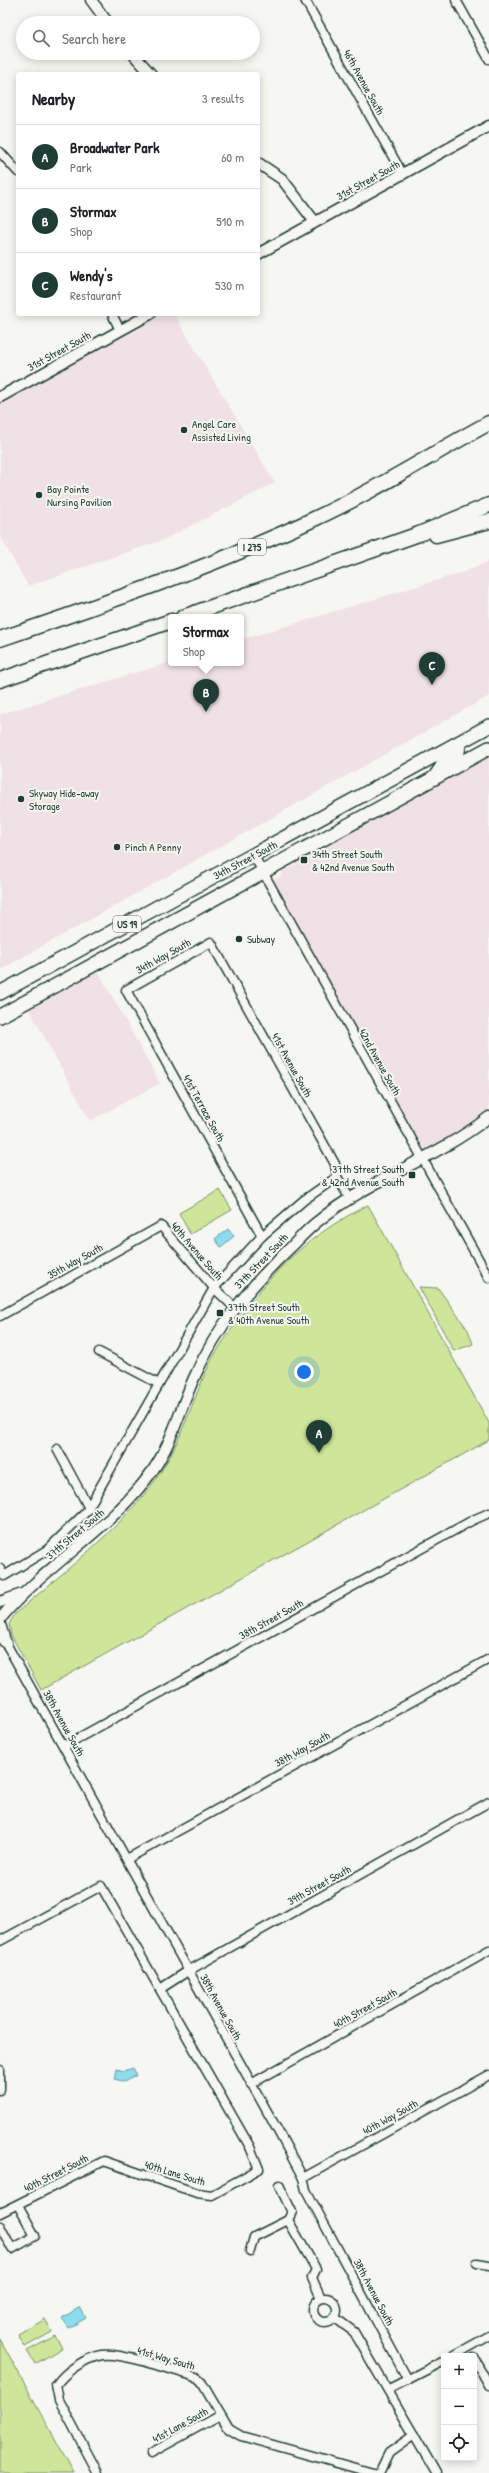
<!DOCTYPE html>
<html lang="en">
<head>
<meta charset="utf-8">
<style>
	body { margin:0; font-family:"Patrick Hand",sans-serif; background:#f2f2f2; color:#202124 }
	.controls { position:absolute; right:12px; bottom:12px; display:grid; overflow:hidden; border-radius:4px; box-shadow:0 2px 10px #0003 }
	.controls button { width:36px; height:36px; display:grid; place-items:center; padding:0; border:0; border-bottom:1px solid #e0e0e0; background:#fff; color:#202124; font:20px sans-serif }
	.you { position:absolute; left:304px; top:1372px; width:14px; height:14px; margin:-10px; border:3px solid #fff; border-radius:50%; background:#1a73e8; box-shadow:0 0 0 6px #1a73e833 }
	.badge { display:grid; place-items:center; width:26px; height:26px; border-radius:50%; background:#1f3d34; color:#fff; font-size:13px; font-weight:700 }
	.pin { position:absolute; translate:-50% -33px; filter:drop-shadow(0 1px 2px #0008) }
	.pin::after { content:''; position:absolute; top:21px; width:14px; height:12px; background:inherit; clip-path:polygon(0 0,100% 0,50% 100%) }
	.popup { position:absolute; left:168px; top:614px; width:76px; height:52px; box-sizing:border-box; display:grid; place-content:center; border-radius:4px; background:#fff; filter:drop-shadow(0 1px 3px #0005); font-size:13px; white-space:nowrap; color:#757577 }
	.popup b { font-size:15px; color:#202124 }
	.popup::after { content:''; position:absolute; left:50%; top:100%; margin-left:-8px; border:8px solid transparent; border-top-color:#fff }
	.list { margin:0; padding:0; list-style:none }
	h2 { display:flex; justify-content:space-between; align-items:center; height:52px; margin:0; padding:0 16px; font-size:17px }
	h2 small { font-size:13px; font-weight:400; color:#757577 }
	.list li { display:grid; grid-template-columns:26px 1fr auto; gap:12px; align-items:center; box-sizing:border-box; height:64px; padding:0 16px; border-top:1px solid #e0e0e0 }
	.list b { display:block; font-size:15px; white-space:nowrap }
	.list p { margin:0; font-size:13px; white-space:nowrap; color:#757577 }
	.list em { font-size:13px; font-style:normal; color:#757577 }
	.icon { flex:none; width:22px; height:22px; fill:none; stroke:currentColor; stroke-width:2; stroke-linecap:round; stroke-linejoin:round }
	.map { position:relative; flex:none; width:489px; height:2473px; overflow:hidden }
	.search { position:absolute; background:#fff; box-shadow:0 2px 10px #0003; left:16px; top:16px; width:244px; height:44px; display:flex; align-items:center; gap:10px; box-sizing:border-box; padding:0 14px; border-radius:22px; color:#757577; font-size:15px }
	.panel { position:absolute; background:#fff; box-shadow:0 2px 10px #0003; left:16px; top:72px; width:244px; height:244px; border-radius:4px }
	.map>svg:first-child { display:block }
	.built { fill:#f0e1e7 }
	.green { fill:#cfe59a; stroke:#779167 }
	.water { fill:#8fdcef; stroke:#629ca4 }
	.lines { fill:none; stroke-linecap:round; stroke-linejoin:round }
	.minor-casing { stroke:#1f3d34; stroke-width:11 }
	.tertiary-casing { stroke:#1f3d34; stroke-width:13 }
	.trunk-casing { stroke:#1f3d34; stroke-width:16 }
	.motorway-casing { stroke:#1f3d34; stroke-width:17 }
	.minor { stroke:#f6f6f2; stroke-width:8 }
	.tertiary { stroke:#f6f6f2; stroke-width:10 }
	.trunk { stroke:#f6f6f2; stroke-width:13 }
	.motorway { stroke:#f6f6f2; stroke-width:14 }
	.poi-dot { fill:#1f3d34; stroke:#f6f6f2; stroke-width:1.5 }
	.labels { text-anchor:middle; stroke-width:4; stroke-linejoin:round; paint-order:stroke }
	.shield { fill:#f6f6f2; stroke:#60746d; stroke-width:1 }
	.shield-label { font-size:10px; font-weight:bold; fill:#1f3d34 }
	.street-label { font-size:11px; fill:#1f3d34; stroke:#f6f6f2 }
	.poi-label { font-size:11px; fill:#1f3d34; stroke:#f6f6f2; text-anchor:start }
</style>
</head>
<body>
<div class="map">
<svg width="489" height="2473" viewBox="0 0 489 2473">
	<rect width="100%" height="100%" fill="#f6f6f2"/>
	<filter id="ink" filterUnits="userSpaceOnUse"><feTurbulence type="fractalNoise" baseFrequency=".025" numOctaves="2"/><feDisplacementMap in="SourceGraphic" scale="8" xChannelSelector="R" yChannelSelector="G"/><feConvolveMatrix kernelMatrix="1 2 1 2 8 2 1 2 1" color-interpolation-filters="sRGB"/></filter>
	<g filter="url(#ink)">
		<!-- built -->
		<g class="built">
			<path d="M159,314H174L275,483L163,540L28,586L0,536V402Z"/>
			<path d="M489,561V696L0,970V714L171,662L241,663V640L467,571Z"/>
			<path d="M489,755V1112L426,1153L373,1062L273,880L283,875L282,872Z"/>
			<path d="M98,971L160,1083L90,1121L29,1009Z"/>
		</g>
		<!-- green -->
		<g class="green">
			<path d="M220,1190L232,1210L190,1234L179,1213Z"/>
			<path d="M368,1205L489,1423V1440L41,1690L11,1635L9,1624L15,1614C64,1571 132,1521 165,1465C184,1433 194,1396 210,1363C218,1348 229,1333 238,1320C274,1268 312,1233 368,1205Z"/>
			<path d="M419,1287L438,1288L468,1330L473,1344L454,1351Z"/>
			<path d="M45,2319L52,2332L25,2347L18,2335Z"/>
			<path d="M55,2336L62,2348L35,2364L27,2351Z"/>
			<path d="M0,2339L74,2473H0Z"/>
		</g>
		<!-- water -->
		<g class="water">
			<path d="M228,1229L234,1236L221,1247L215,1239Z"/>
			<path d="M133,2068L137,2075L125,2082L115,2079L117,2069L124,2071Z"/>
			<path d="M80,2307L86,2318L69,2328L62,2318Z"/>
		</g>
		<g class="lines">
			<!-- minor casing -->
			<g class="minor-casing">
				<g id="minor">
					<path d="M305,0L403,175"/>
					<path d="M456,0L489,59"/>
					<path d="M0,152L18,172"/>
					<path d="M112,314L120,330"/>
					<path d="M254,856L489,1278"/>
					<path d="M262,1236L126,990L211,942L335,1164L337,1177L350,1199"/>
					<path d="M0,1316L161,1226L214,1288L234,1307"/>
					<path d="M99,1352L159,1384"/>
					<path d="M57,1449L89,1508"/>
					<path d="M0,1569L4,1576L47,1550L86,1512L214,1288L262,1236L304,1200L337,1177"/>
					<path d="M0,1621L8,1647"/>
					<path d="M0,1638L8,1647L278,2131L303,2178L306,2190L408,2380"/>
					<path d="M64,1746L473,1520L489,1513"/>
					<path d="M127,1859L489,1659"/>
					<path d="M0,1941L101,1886L250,2147L259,2169L212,2195L197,2193L104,2161L0,2213"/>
					<path d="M160,1989L188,1971L489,1802"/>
					<path d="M0,2070V2090"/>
					<path d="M251,2084L489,1950"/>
					<path d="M303,2178L489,2075"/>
					<path d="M288,2220L316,2269L312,2278L321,2298"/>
					<path d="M0,2226L12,2249L35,2236L18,2205"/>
					<path d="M250,2251L254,2237L288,2220L292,2212L279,2185"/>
					<path d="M477,2263L489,2265"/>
					<circle cx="325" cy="2310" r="12"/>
					<path d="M334,2317L354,2332L436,2473"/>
					<path d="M453,2356L489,2336"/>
					<path d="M474,2358L489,2385"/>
					<path d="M389,2389L444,2361"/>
					<path d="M151,2453L220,2415"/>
					<path d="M98,2473L59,2400L56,2385C66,2371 85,2358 102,2355C122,2352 175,2371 196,2377L202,2383L229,2429L241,2436L373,2473"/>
					<path d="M379,2473L389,2453L414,2435"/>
				</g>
			</g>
			<!-- tertiary casing -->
			<g class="tertiary-casing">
				<g id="tertiary">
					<path d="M91,0L108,23"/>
					<path d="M132,53L151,74"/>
					<path d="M258,163L282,179L315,222"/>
					<path d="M258,254L489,126"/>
					<path d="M0,397L150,314"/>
					<path d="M0,1602L22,1594"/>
					<path d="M1,1618C47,1563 112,1529 153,1470C172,1443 180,1409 194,1378C217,1326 250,1286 291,1247C300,1238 308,1229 317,1222C369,1179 436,1159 489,1117"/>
				</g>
			</g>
			<!-- trunk casing -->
			<g class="trunk-casing">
				<g id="trunk">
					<path d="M435,777L445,762L458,752L459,743"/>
					<path d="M0,993L489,726"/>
					<path d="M0,1016L489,748"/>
				</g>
			</g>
			<!-- motorway casing -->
			<g class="motorway-casing">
				<g id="motorway">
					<path d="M436,535L489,521"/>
					<path d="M183,617L419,534L489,505"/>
					<path d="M0,639C106,603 212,567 314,519C375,491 430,455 489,423"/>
					<path d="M0,680L171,621"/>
				</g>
			</g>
			<!-- minor -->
			<use href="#minor" class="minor"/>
			<!-- tertiary -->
			<use href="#tertiary" class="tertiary"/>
			<!-- trunk -->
			<use href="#trunk" class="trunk"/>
			<!-- motorway -->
			<use href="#motorway" class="motorway"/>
		</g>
	</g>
	<!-- markers -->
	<g class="poi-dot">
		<circle cx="184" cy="430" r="4"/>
		<circle cx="39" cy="495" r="4"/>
		<circle cx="21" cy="799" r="4"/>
		<circle cx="117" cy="847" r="4"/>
		<rect x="300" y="856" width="8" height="8" rx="2"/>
		<circle cx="239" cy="939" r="4"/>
		<rect x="408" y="1171" width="8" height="8" rx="2"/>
		<rect x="216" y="1309" width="8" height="8" rx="2"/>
	</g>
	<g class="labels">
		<!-- shield labels -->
		<g class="shield">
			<rect x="238" y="539" width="28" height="16" rx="3"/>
			<rect x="113" y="916" width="28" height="16" rx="3"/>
		</g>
		<g class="shield-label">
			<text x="252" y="551">I 275</text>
			<text x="127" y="928">US 19</text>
		</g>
		<!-- street labels -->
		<g class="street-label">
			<text transform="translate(364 82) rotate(61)" y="4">46th Avenue South</text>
			<text transform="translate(368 180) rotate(-29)" y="4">31st Street South</text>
			<text transform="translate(59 351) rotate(-29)" y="4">31st Street South</text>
			<text transform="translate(245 860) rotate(-28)" y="4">34th Street South</text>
			<text transform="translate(163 956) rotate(-29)" y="4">34th Way South</text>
			<text transform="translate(380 1062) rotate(61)" y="4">42nd Avenue South</text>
			<text transform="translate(292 1065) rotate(61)" y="4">41st Avenue South</text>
			<text transform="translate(204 1108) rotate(61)" y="4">41st Terrace South</text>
			<text transform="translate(197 1251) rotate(49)" y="4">40th Avenue South</text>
			<text transform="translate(75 1261) rotate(-29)" y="4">35th Way South</text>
			<text transform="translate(261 1261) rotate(-46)" y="4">37th Street South</text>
			<text transform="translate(75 1534) rotate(-40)" y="4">37th Street South</text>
			<text transform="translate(271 1619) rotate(-29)" y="4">38th Street South</text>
			<text transform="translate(64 1723) rotate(61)" y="4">38th Avenue South</text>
			<text transform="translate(302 1749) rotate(-29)" y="4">38th Way South</text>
			<text transform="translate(319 1885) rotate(-29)" y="4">39th Street South</text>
			<text transform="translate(221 2007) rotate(61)" y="4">38th Avenue South</text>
			<text transform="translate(365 2008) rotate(-29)" y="4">40th Street South</text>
			<text transform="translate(390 2117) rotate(-29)" y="4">40th Way South</text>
			<text transform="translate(56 2173) rotate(-27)" y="4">40th Street South</text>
			<text transform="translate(175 2173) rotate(17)" y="4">40th Lane South</text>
			<text transform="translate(374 2292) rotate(62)" y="4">38th Avenue South</text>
			<text transform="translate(166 2358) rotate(16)" y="4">41st Way South</text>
			<text transform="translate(180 2425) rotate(-29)" y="4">41st Lane South</text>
		</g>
		<!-- poi labels -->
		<g class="poi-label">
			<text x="192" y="428">Angel Care<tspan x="192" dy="13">Assisted Living</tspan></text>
			<text x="47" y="493">Bay Pointe<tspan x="47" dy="13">Nursing Pavilion</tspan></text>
			<text x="29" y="797">Skyway Hide-away<tspan x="29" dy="13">Storage</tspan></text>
			<text x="125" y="851">Pinch A Penny</text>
			<text x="312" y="858">34th Street South<tspan x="312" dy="13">&amp; 42nd Avenue South</tspan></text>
			<text x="247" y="943">Subway</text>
			<text x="404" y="1173" text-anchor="end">37th Street South<tspan x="404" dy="13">&amp; 42nd Avenue South</tspan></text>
			<text x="228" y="1311">37th Street South<tspan x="228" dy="13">&amp; 40th Avenue South</tspan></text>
		</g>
	</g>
</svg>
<div class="controls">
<button>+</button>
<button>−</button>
<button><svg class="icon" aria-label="locate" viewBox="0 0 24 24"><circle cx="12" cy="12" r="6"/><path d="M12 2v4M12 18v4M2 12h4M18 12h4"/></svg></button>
</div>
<div class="you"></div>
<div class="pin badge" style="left:319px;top:1453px">A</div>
<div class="pin badge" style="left:206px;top:712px">B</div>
<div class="popup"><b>Stormax</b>Shop</div>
<div class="pin badge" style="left:432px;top:685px">C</div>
<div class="search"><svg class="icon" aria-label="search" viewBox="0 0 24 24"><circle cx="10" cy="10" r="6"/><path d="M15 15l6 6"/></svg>Search here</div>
<section class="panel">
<h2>Nearby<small>3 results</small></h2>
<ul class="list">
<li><span class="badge">A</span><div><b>Broadwater Park</b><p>Park</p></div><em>60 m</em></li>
<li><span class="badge">B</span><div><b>Stormax</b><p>Shop</p></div><em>510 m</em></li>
<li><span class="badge">C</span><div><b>Wendy's</b><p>Restaurant</p></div><em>530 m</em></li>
</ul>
</section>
</div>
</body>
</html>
